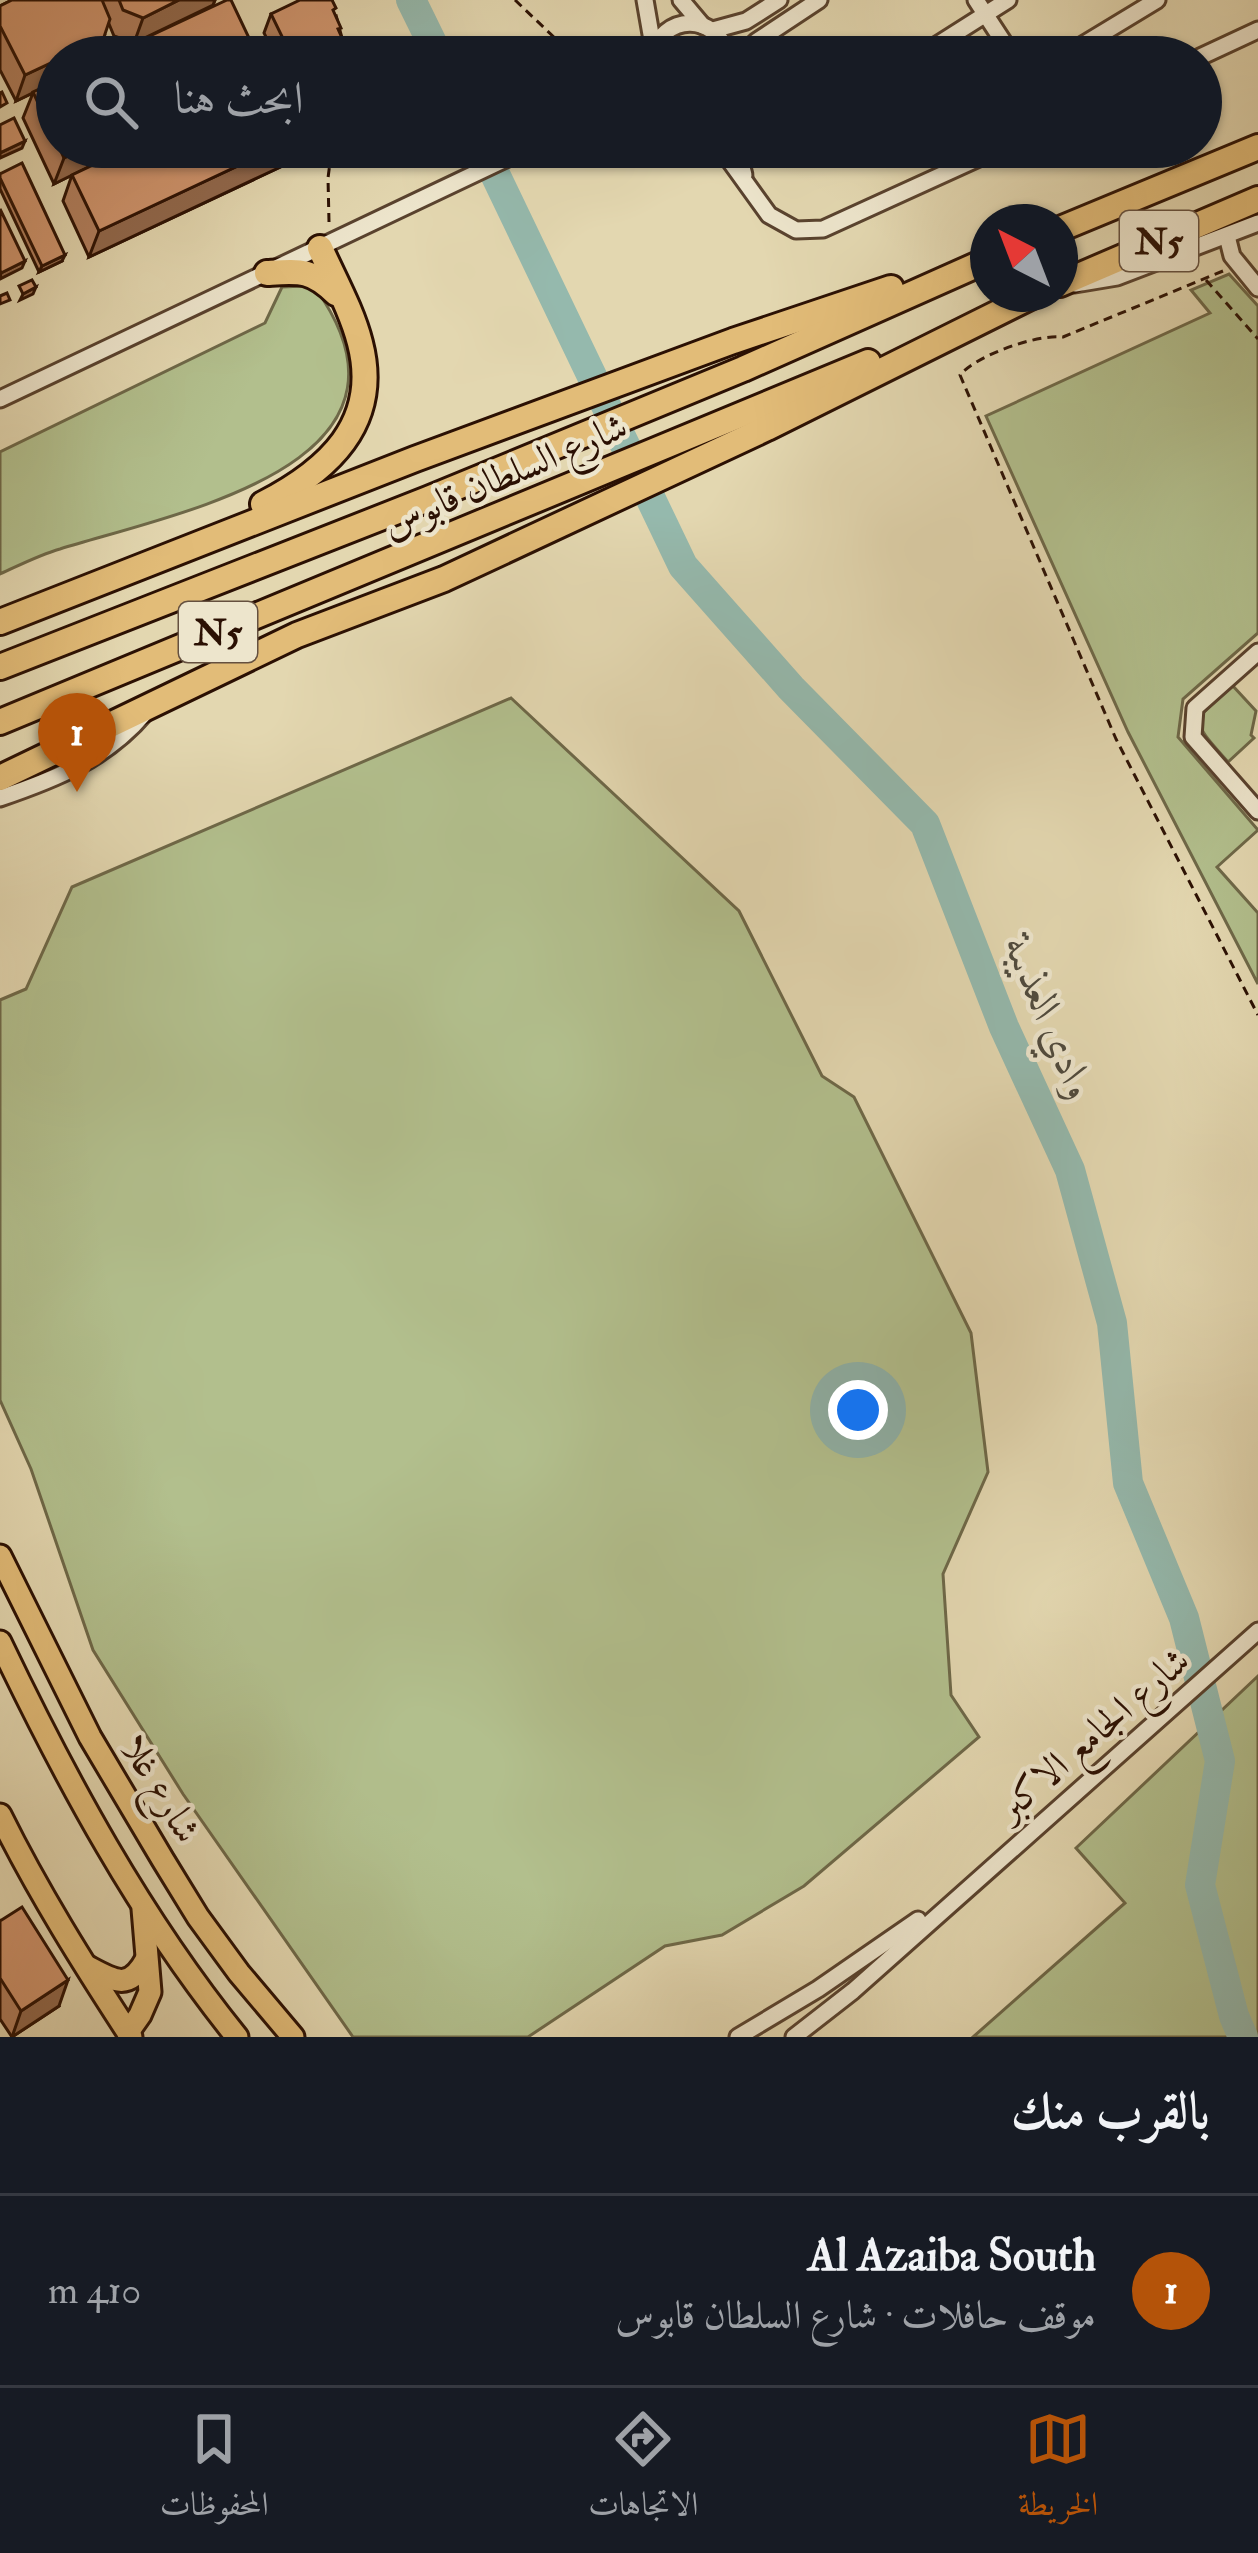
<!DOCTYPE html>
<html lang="ar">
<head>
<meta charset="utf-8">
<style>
	body { margin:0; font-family:"IM FELL Double Pica",Amiri,serif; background:#20242c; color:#f1f3f6; direction:rtl }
	.compass { position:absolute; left:970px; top:204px; width:108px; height:108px; border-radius:50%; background:#171b24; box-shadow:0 3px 9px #0004; rotate:318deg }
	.you { position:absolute; left:858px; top:1410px; width:42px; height:42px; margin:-30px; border:9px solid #fff; border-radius:50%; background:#1a73e8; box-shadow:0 0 0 18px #1a73e833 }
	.badge { display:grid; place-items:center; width:78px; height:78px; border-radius:50%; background:#b45309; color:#fff; font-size:39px; font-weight:700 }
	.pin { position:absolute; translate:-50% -99px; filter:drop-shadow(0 3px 6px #0008) }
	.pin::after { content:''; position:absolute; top:63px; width:42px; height:36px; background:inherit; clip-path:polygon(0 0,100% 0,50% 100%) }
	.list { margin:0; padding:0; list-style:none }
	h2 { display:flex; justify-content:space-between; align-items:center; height:156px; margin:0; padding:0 48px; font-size:51px }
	h2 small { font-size:39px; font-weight:400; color:#9ea1a6 }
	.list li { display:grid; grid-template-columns:78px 1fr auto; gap:36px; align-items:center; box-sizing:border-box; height:192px; padding:0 48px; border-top:3px solid #363941 }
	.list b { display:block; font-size:45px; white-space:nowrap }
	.list p { margin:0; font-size:39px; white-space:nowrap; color:#9ea1a6 }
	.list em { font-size:39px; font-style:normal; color:#9ea1a6 }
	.icon { flex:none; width:66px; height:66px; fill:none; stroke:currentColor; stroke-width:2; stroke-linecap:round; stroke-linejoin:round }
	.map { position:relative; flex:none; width:1258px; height:2037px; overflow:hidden; direction:ltr }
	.search { position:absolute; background:#171b24; box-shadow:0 3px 9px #0004; left:36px; right:36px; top:36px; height:132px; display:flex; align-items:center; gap:30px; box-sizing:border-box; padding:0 42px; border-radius:66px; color:#9ea1a6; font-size:45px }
	.sheet { height:348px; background:#171b24 }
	nav { display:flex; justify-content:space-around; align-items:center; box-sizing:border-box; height:168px; border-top:3px solid #363941; background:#171b24; font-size:33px; color:#9ea1a6 }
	nav a { display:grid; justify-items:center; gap:6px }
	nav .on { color:#b45309 }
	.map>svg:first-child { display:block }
	.green { fill:#b2bf8d; stroke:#6e6848; stroke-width:3 }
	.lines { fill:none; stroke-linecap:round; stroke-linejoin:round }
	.river { stroke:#95b9ad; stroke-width:30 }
	.minor-casing { stroke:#59422e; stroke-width:21 }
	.major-casing { stroke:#2b1003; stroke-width:27 }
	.highway-casing { stroke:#2b1003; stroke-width:30 }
	.path { stroke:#2b1003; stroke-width:3; stroke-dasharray:9 6; stroke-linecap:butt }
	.minor { stroke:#ede5cc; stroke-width:15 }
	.major { stroke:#e2bc78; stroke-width:21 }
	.highway { stroke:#e2bc78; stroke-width:24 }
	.wall { fill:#b27f5e; stroke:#2b1003; stroke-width:3 }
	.shaded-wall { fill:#91684c; stroke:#2b1003; stroke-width:3 }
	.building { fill:#cf946d; stroke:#2b1003; stroke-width:3 }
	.labels { text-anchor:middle; stroke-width:9; stroke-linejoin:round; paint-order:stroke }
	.shield { fill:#ede5cc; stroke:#65503f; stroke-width:3 }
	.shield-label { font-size:36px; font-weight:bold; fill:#2b1003 }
	.street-label { font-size:39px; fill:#2b1003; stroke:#ede5cc }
	.water-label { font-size:42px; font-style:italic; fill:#504b3e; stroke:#ede5cc }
</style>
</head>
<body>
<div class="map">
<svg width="1258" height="2037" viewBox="0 0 1258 2037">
	<rect width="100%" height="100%" fill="#e3d7b0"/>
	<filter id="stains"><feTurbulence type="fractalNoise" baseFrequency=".00167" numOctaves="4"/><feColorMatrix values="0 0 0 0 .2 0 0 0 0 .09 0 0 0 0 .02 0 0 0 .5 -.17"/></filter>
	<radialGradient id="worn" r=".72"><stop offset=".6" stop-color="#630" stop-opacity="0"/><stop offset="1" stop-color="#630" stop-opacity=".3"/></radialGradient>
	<!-- green -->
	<g class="green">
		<path d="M1229,274L1258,306V633L1183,699L1178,737L1258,830L1217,867L1258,913V984L1128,732L986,416L1210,313L1191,290Z"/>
		<path d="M304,286L316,289C441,465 175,513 60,549C39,555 20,565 0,574V452L265,323L282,287Z"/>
		<path d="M1232,685L1256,711L1251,735L1254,738L1228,762C1190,719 1190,723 1232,685Z"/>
		<path d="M511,698L739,911L822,1076L854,1097L971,1333L988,1472L943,1574L951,1695L979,1737L804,1886L722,1935L665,1946L528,2037H353L183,1794L93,1650L31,1469L0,1400V1000L26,989L72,887Z"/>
		<path d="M1258,1676V2037H973L1125,1903L1076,1848Z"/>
	</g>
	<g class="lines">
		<!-- river -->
		<g class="river">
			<path d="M411,0L439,57"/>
			<path d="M482,147L683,566L791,688L925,824L1004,1027L1070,1170L1112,1323L1128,1483L1184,1618L1220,1761L1200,1885L1234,2016L1243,2037"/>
		</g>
		<!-- minor casing -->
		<g class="minor-casing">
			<g id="minor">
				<path d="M645,0L653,46"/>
				<path d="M681,0L703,26"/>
				<path d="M976,0L1010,52L1018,57"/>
				<path d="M713,30L746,21L779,0"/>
				<path d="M650,57C663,13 716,11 729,57"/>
				<path d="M740,57L757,41L819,0"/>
				<path d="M918,57L1008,0"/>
				<path d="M1063,57L1157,0"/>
				<path d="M1200,57L1258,30"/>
				<path d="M720,147L769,215L796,230L823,229L1003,147"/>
				<path d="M737,147L744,175"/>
				<path d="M1227,236L1232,256L1258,288"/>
				<path d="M1075,284L1117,277L1258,223"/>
				<path d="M0,399L531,147"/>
				<path d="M1258,652L1195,708L1193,737L1258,811"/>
				<path d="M0,798C56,779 106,759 145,713"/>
				<path d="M738,2037L818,1989L918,1920"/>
				<path d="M794,2037L853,1991L1258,1631"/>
			</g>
		</g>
		<!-- major casing -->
		<g class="major-casing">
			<g id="major">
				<path d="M0,1556L90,1737L163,1860L198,1917L239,1973L293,2037"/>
				<path d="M0,1642C66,1780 140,1917 237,2037"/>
				<path d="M0,1815C38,1892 84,1965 131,2037"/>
				<path d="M88,1967C114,1981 129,1991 146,1960"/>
				<path d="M128,2032L140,2015L150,1992L143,1909"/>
			</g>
		</g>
		<!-- highway casing -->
		<g class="highway-casing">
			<g id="highway">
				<path d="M1060,229L1258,147"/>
				<path d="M267,273C300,271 311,269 336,293"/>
				<path d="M1060,284L1258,199"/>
				<path d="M263,504C327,471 381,424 360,343C352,311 334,279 320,248"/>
				<path d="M0,622L415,459L733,341L891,288"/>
				<path d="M0,667L428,499L743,369L988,260"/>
				<path d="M0,722L868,362"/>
				<path d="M0,778L297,635L444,579L767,428L1036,294"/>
			</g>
		</g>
		<!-- path -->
		<g class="path">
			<path d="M332,0L347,57"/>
			<path d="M515,0L558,41L578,57"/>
			<path d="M329,222L328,178L332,147"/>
			<path d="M1223,271L1063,337C1037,334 977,355 960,375L1116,739L1258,1015"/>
			<path d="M1206,280L1258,339"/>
		</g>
		<!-- minor -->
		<use href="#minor" class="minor"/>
		<!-- major -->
		<use href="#major" class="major"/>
		<!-- highway -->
		<use href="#highway" class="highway"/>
	</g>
	<!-- wall -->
	<g class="wall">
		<path d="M12,0H215L213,5L134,43L114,36L109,24L57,57V147H295L289,163L89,257L63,201L72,175L54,184L23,118L33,93L16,101L0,70V6Z"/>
		<path d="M271,14H334L339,33L346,47L342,57H276L264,33Z"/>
		<path d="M0,174L62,261L39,272L0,189Z"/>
		<path d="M0,1921L59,2006L12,2037L0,2019Z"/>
	</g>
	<!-- shaded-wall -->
	<g class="shaded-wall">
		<path d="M179,0H215L213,5L134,43L143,18Z"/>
		<path d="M104,37L97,57H63Z"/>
		<path d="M346,47L342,57H325Z"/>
		<path d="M57,60V81L16,101L25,75Z"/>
		<path d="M25,141L22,148L0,158V153Z"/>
		<path d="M86,147H129L54,184L64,158Z"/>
		<path d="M278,147H295L289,163L89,257L99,231Z"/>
		<path d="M65,255L62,261L39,272L42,266Z"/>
		<path d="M25,261L22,268L0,279L1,273Z"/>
		<path d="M36,287L33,294L20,300L23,294Z"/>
		<path d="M68,1980L59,2006L12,2037L21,2011Z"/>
	</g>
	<!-- building -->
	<g class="building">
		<path d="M12,0H102L110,19L104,37L63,57H57V60L25,75L0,26V6Z"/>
		<path d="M119,0H179L143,18L123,10Z"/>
		<path d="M227,0H231L258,57H146L144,53L150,36Z"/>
		<path d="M300,0H332L336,8L333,10L341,28L338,29L346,47L325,57H292L271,14Z"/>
		<path d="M57,81V144L33,92Z"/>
		<path d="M2,92L7,103L0,107V93Z"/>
		<path d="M14,118L25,141L0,153V125Z"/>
		<path d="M59,147H86L64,158Z"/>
		<path d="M131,147H278L99,231L72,175Z"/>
		<path d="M22,163L65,255L42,266L0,178V174Z"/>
		<path d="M0,209L25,261L1,273L0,270Z"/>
		<path d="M32,280L36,287L23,294L19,286Z"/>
		<path d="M7,293L10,300L0,304V296Z"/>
		<path d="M22,1907L68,1980L21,2011L0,1978V1921Z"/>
	</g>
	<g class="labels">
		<!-- shield labels -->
		<g class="shield">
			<rect x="1120" y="211" width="78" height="60" rx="9"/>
			<rect x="179" y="602" width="78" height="60" rx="9"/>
		</g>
		<g class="shield-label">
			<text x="1159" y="254">N5</text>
			<text x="218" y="645">N5</text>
		</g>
		<!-- street labels -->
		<g class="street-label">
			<text transform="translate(504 474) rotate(-23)" y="14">شارع السلطان قابوس</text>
			<text transform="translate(1092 1733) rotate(-41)" y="14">شارع الجامع الاكبر</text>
			<text transform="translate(162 1788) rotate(59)" y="14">شارع غلا</text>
		</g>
		<!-- water labels -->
		<g class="water-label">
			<text transform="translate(1051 1017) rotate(67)" y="15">وادي العذيبة</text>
		</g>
	</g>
	<rect width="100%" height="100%" filter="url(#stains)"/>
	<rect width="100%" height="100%" fill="url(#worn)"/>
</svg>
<svg class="compass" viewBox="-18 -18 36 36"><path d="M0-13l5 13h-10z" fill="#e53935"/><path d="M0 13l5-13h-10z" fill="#9ea1a6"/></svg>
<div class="you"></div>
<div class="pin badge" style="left:77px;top:792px">1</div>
<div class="search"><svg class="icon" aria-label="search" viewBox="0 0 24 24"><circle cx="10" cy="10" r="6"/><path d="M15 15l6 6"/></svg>ابحث هنا</div>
</div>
<section class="sheet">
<h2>بالقرب منك<small></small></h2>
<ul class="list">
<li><span class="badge">1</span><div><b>Al Azaiba South</b><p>موقف حافلات · شارع السلطان قابوس</p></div><em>410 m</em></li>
</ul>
</section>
<nav>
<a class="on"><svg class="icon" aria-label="map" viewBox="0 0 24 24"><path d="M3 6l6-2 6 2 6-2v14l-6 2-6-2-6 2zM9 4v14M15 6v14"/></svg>الخريطة</a>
<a><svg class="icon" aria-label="directions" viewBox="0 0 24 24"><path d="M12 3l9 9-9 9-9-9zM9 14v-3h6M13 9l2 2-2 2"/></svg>الاتجاهات</a>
<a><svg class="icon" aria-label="saved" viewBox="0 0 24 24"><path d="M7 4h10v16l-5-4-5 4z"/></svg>المحفوظات</a>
</nav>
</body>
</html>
